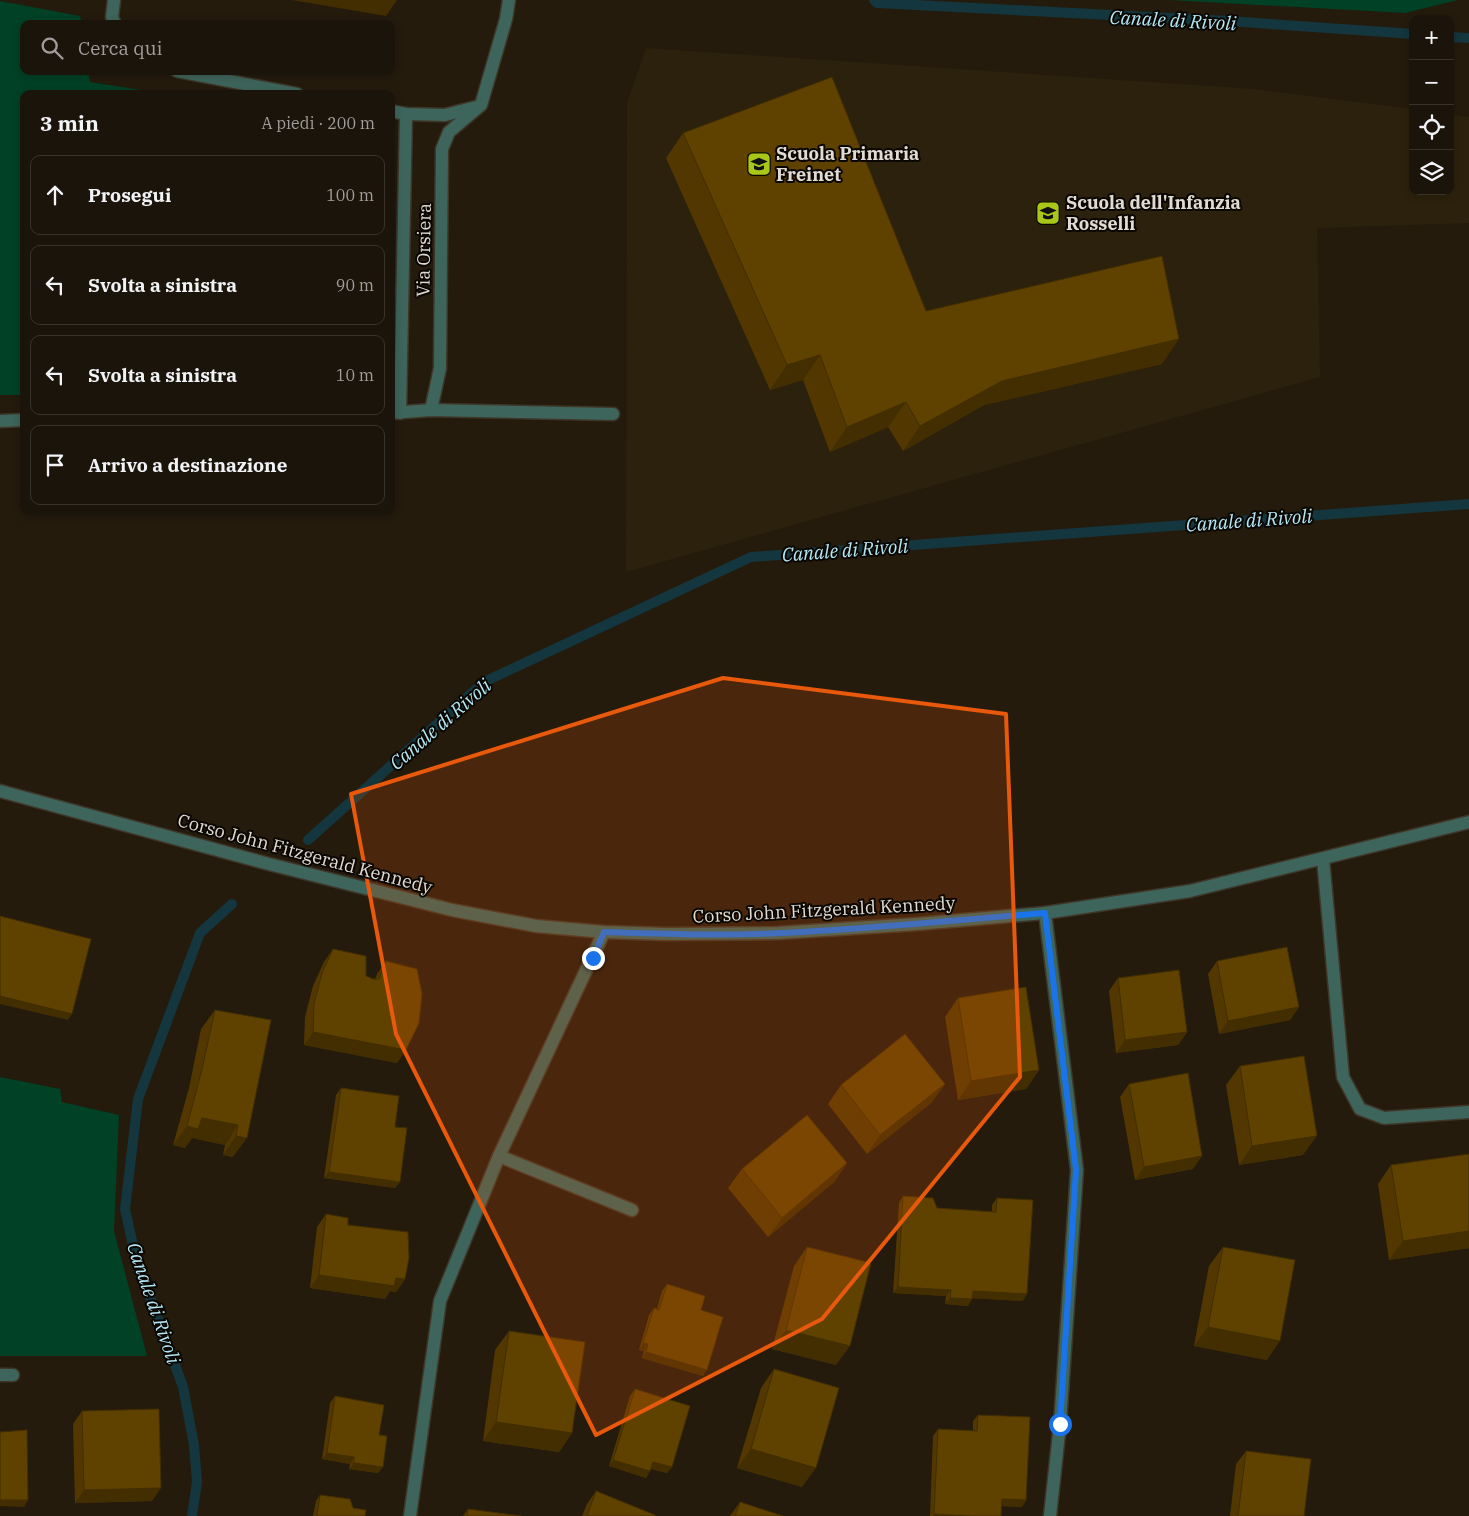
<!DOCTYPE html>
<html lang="it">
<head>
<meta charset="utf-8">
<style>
	body { margin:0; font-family:"IBM Plex Serif",serif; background:#282118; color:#f1f3f6 }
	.controls { position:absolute; right:15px; top:15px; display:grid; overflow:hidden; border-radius:10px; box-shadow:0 2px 8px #0003 }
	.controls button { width:45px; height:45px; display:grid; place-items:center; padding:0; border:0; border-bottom:1px solid #39332b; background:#1b140a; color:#f1f3f6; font:25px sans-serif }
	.stop { position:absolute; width:15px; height:15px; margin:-11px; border:4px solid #1a73e8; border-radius:50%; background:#fff }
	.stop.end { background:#1a73e8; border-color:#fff; box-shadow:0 1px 5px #0008 }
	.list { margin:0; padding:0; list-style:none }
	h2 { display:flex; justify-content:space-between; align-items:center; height:65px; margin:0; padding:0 20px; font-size:21px }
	h2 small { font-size:16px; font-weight:400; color:#a09e9c }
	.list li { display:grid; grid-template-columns:32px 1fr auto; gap:15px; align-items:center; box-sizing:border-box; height:80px; margin:0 10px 10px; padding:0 10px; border:1px solid #39332b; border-radius:10px }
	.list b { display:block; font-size:19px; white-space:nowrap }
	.list em { font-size:16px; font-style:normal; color:#a09e9c }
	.icon { flex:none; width:28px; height:28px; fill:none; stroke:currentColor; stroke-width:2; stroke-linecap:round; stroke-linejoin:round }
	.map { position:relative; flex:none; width:1469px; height:1516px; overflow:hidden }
	.search { position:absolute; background:#1b140a; box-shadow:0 2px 8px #0003; left:20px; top:20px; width:375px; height:55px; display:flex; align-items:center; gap:12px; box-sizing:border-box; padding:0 18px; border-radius:10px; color:#a09e9c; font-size:19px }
	.panel { position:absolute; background:#1b140a; box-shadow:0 2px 8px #0003; left:20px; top:90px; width:375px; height:425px; border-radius:10px }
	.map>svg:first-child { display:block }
	.built { fill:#2c210c }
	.green { fill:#014126 }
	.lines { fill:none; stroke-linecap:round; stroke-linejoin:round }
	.stream { stroke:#14363e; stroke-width:10 }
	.street-casing { stroke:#3e3629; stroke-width:15 }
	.street { stroke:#3e655b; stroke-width:12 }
	.wall { fill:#523800 }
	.shaded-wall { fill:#422e00 }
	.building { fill:#5f4100; stroke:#422e00 }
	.route { stroke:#1a73e8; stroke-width:6 }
	.marked { fill:#e8590c; fill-opacity:0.2; stroke:#e8590c; stroke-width:4; stroke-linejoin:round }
	.labels { text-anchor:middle; stroke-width:4; stroke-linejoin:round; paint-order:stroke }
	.poi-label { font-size:18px; font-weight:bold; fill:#e1dbd2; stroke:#0a0703; text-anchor:start }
	.street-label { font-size:18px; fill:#e1dbd2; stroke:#0a0703 }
	.water-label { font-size:19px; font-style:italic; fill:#b5e7f4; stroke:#0a0703 }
</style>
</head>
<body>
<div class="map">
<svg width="1469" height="1516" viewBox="0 0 1469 1516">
	<rect width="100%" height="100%" fill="#241b0d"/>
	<!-- built -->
	<path class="built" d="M646,48L1255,89L1413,109V191H1450V114L1469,117V223L1317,228L1320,377L626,572L627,103Z"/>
	<!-- green -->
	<g class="green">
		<path d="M1169,0H1458L1405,13Z"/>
		<path d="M0,1L80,16L82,24H24V71H88L90,82L167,94H24V395H0Z"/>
		<path d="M0,1077L60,1089L62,1102L119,1115L114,1231L147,1356H0Z"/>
	</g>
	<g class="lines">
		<!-- stream -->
		<g class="stream">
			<path d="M874,0L877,3L1228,21L1413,34"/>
			<path d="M1450,37L1469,38"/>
			<path d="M308,840L484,682L751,557L1469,504"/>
			<path d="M192,1516L197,1482L194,1445L183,1387L136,1259L125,1209L138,1099L200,933L232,904"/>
		</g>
		<!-- street casing -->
		<g class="street-casing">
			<g id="street">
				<path d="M114,0L112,17L115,24"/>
				<path d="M177,71L297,94"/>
				<path d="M391,111L406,114L445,115L476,107"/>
				<path d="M431,410L440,368L442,149L449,132L481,105L506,19L509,0"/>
				<path d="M391,413L431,410L613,414"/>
				<path d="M400,413L406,114"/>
				<path d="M0,421L24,420"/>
				<path d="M0,791L265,863L452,910L536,926L604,932L667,934L778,933L917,924L1045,913L1190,891L1469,822"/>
				<path d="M1323,859L1343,1077L1360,1109L1384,1118L1469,1112"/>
				<path d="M1045,913L1077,1170L1060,1424L1050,1516"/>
				<path d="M499,1156L632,1210"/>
				<path d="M0,1375H13"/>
				<path d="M410,1516L440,1301L499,1156L604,932"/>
			</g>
		</g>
		<!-- street -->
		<use href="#street" class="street"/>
	</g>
	<!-- wall -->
	<g class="wall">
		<path d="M683,133L926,311L1162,364L984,405L903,451L888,427L830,452L803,380L770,390L666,158Z"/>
		<path d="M333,949L366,976L373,979H375L377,974L386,961L406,1050L397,1063L304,1045L305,1017L313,986L324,962Z"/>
		<path d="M1217,961L1299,1007L1290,1020L1219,1034L1208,974Z"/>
		<path d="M1118,978L1187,1032L1178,1045L1116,1053L1109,991Z"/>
		<path d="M958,998L1039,1070L1026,1089L958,1100L945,1017Z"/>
		<path d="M215,1010L271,1020L233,1157L223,1155L225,1145L192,1138L185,1148L173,1145L189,1088L201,1029Z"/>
		<path d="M1240,1066L1303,1155L1239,1165L1226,1085Z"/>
		<path d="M945,1084L931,1103L867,1154L828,1104L841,1085Z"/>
		<path d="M1129,1084L1193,1169L1135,1180L1120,1097Z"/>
		<path d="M341,1088L395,1127V1188L324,1178L336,1095Z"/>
		<path d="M1469,1154V1248L1389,1260L1378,1184L1391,1165Z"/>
		<path d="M847,1163L834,1182L768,1237L728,1188L742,1169Z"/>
		<path d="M903,1196L937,1208L992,1212V1205L997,1198L1023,1301L972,1298L968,1306L945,1304L946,1296L893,1293L899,1203Z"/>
		<path d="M326,1214L348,1225L405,1279L396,1292L390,1291L385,1299L310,1288L317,1227Z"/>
		<path d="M807,1247L836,1365L772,1349L794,1266Z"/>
		<path d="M1223,1247L1267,1360L1194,1346L1209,1266Z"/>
		<path d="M667,1284L701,1310L703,1376L642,1358L644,1351L639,1350L649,1315L654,1308L657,1309L662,1291Z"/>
		<path d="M509,1331L572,1433L559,1452L483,1441L495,1350Z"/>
		<path d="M774,1369L802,1487L737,1468L761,1388Z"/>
		<path d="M635,1389L672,1467L667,1473L651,1469L646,1478L609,1466L630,1396Z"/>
		<path d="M335,1396L379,1435L378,1473L349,1469L350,1464L322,1459L330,1403Z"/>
		<path d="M82,1411L152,1501L75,1503L73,1424Z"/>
		<path d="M978,1415L1026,1500L1022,1507L1002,1506L1001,1516H930L933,1436L938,1429L973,1431V1421Z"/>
		<path d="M1246,1451L1304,1516H1230L1236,1464Z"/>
		<path d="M596,1491L655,1516H582L587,1504Z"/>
		<path d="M320,1495L353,1508L365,1516H313L316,1501Z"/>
		<path d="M740,1502L783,1516H730Z"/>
		<path d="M468,1509L521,1516H463Z"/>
	</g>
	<!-- shaded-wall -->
	<g class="shaded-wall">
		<path d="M292,0H397L386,16Z"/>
		<path d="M1179,339L1162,364L984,405L903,451L920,426L1002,381Z"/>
		<path d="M820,355L803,380L770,390L787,365Z"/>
		<path d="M906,402L888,427L830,452L847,427Z"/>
		<path d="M0,996L72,1014L68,1020L0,1004Z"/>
		<path d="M1299,1007L1290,1020L1219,1034L1228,1021Z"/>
		<path d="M313,1032L406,1050L397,1063L304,1045Z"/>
		<path d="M1187,1032L1178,1045L1116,1053L1125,1040Z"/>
		<path d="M1039,1070L1026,1089L958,1100L971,1081Z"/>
		<path d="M945,1084L931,1103L867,1154L880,1135Z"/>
		<path d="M202,1118L238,1125L225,1145L192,1138L185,1148L173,1145L187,1126Z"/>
		<path d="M236,1136L247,1138L233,1157L223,1155Z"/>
		<path d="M1317,1136L1303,1155L1239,1165L1252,1146Z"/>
		<path d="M1202,1156L1193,1169L1135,1180L1144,1167Z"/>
		<path d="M847,1163L834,1182L768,1237L782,1218Z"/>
		<path d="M329,1172L400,1182L395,1188L324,1178Z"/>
		<path d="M1469,1231V1248L1389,1260L1403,1241Z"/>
		<path d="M319,1275L396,1278L405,1279L396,1292L390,1291L385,1299L310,1288Z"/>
		<path d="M898,1287L951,1290L946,1296L893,1293Z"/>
		<path d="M973,1291L1027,1294L1023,1301L968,1298Z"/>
		<path d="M950,1298L972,1299L968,1306L945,1304Z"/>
		<path d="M1208,1327L1280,1341L1267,1360L1194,1346Z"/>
		<path d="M786,1330L850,1346L836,1365L772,1349Z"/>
		<path d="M643,1343L648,1344L644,1351L639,1350Z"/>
		<path d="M646,1352L707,1370L703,1376L642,1358Z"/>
		<path d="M496,1422L572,1433L559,1452L483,1441Z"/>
		<path d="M751,1449L816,1468L802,1487L737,1468Z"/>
		<path d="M327,1453L354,1457L350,1464L322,1459Z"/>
		<path d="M613,1460L650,1471L646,1478L609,1466Z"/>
		<path d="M653,1462L672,1467L667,1473L648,1468Z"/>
		<path d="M354,1463L383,1467L378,1473L349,1469Z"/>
		<path d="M161,1488L152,1501L75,1503L84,1490Z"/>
		<path d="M1002,1499L1026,1500L1022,1507L997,1506Z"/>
		<path d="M0,1500H28L24,1507L0,1506Z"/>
		<path d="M934,1514L970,1516H933Z"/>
	</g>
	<!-- building -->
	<g class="building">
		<path d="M832,77L926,311L1162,256L1179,339L1002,381L920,426L906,402L847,427L820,355L787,365L683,133Z"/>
		<path d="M0,916L91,939L72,1014L0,996Z"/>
		<path d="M1287,947L1299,1007L1228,1021L1217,961Z"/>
		<path d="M333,949L366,956V976L373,979H379L386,961L417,969L422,994L419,1023L406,1050L313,1032L314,1004L322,973Z"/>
		<path d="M1179,970L1187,1032L1125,1040L1118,978Z"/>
		<path d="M1026,987L1039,1070L971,1081L958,998Z"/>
		<path d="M215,1010L271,1020L247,1138L236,1136L238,1125L202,1118L198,1129L187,1126L202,1069Z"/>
		<path d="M905,1034L945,1084L880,1135L841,1085Z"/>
		<path d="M1304,1056L1317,1136L1252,1146L1240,1066Z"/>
		<path d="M1188,1073L1202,1156L1144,1167L1129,1084Z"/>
		<path d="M341,1088L399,1096L395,1127L407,1128L400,1182L329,1172Z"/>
		<path d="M807,1115L847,1163L782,1218L742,1169Z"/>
		<path d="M1469,1154V1231L1403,1241L1391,1165Z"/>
		<path d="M903,1196L933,1198L937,1208L996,1212L997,1198L1033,1200L1027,1294L973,1291L972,1299L950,1298L951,1290L898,1287Z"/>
		<path d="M326,1214L348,1218V1225L408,1232L409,1258L405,1279L396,1278L394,1286L319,1275Z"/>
		<path d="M807,1247L871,1263L850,1346L786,1330Z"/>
		<path d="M1223,1247L1295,1260L1280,1341L1208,1327Z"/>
		<path d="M667,1284L705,1296L701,1310L723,1317L707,1370L646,1352L648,1344L643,1343L654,1308L659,1310Z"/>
		<path d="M509,1331L585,1342L572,1433L496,1422Z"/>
		<path d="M774,1369L839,1388L816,1468L751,1449Z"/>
		<path d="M635,1389L690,1406L672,1467L653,1462L650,1471L613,1460Z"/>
		<path d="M335,1396L384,1405L379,1435L387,1436L383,1467L354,1463V1457L327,1453Z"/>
		<path d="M159,1409L161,1488L84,1490L82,1411Z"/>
		<path d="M978,1415L1030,1417L1026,1500L1002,1499L1001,1516H970L934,1514L938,1429L977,1431Z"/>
		<path d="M27,1430L28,1500H0V1432Z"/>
		<path d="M1246,1451L1311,1459L1304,1516H1238Z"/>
		<path d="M596,1491L655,1515V1516H587Z"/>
		<path d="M320,1495L350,1499L353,1508L366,1510L365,1516H317Z"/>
		<path d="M740,1502L783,1516H735Z"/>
		<path d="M468,1509L521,1516H467Z"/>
	</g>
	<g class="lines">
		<!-- route -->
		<path class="route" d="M593,958L604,932C663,934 721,936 780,933C868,929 957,920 1045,913L1076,1170L1060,1424"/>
	</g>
	<!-- marked area -->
	<path class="marked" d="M723,678L1006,714L1020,1077L822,1319L596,1435L396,1034L351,794Z"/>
	<!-- icons -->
	<defs>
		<g id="school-square" transform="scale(1.25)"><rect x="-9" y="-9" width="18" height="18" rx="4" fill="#a9c719" stroke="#0a0703"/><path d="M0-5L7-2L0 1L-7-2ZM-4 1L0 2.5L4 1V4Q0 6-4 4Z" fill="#111"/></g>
	</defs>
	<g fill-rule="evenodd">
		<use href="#school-square" x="759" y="164"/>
		<use href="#school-square" x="1048" y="213"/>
	</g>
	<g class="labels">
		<!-- poi labels -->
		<g class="poi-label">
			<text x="776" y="160">Scuola Primaria<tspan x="776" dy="21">Freinet</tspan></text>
			<text x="1066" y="209">Scuola dell'Infanzia<tspan x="1066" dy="21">Rosselli</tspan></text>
		</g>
		<!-- street labels -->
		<g class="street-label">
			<text transform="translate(424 250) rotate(-89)" y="6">Via Orsiera</text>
			<text transform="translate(305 854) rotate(15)" y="6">Corso John Fitzgerald Kennedy</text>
			<text transform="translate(824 910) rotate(-3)" y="6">Corso John Fitzgerald Kennedy</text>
		</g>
		<!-- water labels -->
		<g class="water-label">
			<text transform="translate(1173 20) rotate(3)" y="7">Canale di Rivoli</text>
			<text transform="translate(1249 520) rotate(-4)" y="7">Canale di Rivoli</text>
			<text transform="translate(845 550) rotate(-4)" y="7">Canale di Rivoli</text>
			<text transform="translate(440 724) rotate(-41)" y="7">Canale di Rivoli</text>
			<text transform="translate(154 1303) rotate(71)" y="7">Canale di Rivoli</text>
		</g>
	</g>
</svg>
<div class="controls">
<button>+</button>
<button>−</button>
<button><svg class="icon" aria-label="locate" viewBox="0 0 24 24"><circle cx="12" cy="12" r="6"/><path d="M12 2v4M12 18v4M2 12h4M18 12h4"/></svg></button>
<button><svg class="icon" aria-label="layers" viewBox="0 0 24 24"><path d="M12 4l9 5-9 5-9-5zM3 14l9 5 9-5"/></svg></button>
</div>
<div class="stop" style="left:1060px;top:1424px"></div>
<div class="stop end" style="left:593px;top:958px"></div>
<div class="search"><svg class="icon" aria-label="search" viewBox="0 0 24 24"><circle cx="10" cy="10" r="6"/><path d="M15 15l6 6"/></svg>Cerca qui</div>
<section class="panel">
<h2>3 min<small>A piedi · 200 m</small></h2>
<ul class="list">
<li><svg class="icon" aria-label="ahead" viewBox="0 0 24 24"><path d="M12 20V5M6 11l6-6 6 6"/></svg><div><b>Prosegui</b></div><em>100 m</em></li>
<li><svg class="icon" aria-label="left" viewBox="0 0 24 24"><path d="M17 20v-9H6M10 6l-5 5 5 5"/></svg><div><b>Svolta a sinistra</b></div><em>90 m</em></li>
<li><svg class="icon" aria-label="left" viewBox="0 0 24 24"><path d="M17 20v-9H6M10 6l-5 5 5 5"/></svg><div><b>Svolta a sinistra</b></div><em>10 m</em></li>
<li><svg class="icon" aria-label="arrive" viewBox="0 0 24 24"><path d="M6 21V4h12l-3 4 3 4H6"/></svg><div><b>Arrivo a destinazione</b></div></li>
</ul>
</section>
</div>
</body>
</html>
